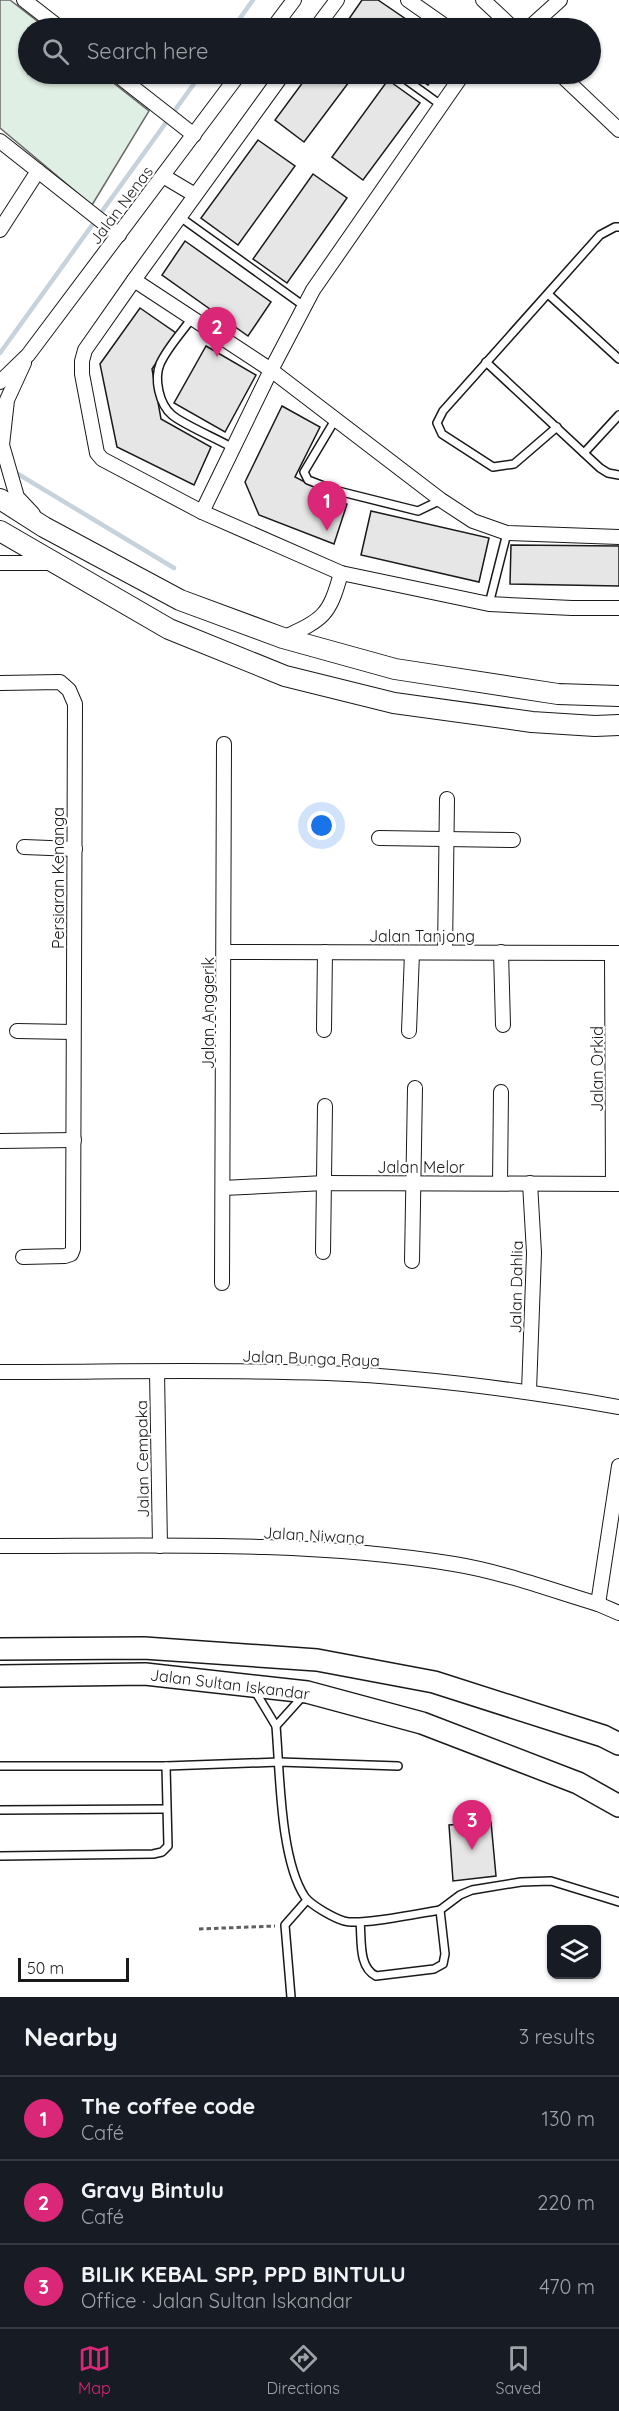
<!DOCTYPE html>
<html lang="en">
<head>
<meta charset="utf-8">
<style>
	body { margin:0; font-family:Quicksand,sans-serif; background:#20242c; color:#f1f3f6 }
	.controls { position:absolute; right:18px; bottom:18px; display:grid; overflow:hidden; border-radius:12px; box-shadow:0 2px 4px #0004 }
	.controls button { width:54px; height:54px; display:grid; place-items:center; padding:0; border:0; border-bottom:2px solid #363941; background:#171b24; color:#f1f3f6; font:30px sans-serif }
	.scale { position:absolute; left:18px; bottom:15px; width:111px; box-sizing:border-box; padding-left:6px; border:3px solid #1a1a1a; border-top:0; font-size:16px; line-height:21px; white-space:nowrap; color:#1a1a1a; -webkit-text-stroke:4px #fff; paint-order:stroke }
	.you { position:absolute; left:322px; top:826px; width:21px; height:21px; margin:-15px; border:4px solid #fff; border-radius:50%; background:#1a73e8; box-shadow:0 0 0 9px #1a73e833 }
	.badge { display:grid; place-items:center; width:39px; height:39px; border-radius:50%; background:#db2777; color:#fff; font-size:20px; font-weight:700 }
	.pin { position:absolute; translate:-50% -50px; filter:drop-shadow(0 2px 3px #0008) }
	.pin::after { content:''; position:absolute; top:32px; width:21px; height:18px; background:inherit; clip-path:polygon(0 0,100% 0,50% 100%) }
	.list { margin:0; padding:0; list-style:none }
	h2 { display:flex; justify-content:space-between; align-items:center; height:78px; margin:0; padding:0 24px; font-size:26px }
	h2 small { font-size:20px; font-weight:400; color:#9ea1a6 }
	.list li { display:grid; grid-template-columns:39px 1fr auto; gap:18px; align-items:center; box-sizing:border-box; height:84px; padding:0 24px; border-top:2px solid #363941 }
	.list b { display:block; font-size:22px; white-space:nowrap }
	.list p { margin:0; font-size:20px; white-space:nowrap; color:#9ea1a6 }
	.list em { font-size:20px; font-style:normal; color:#9ea1a6 }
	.icon { flex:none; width:33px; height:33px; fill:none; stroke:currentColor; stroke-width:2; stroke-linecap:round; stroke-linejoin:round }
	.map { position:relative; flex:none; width:619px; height:1997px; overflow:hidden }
	.search { position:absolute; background:#171b24; box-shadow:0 2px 4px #0004; left:18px; right:18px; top:18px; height:66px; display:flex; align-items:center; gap:15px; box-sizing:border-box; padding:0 21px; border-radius:33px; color:#9ea1a6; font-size:22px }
	.sheet { height:330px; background:#171b24 }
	nav { display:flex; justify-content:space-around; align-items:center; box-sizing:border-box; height:84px; border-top:2px solid #363941; background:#171b24; font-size:16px; color:#9ea1a6 }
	nav a { display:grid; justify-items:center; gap:3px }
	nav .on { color:#db2777 }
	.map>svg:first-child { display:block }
	.green { fill:#e0efe3; stroke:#6a6a6a; stroke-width:1.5 }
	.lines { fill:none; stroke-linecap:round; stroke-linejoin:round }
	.stream { stroke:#c6d2dc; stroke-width:4.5 }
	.building { fill:#e6e6e6; stroke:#1a1a1a; stroke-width:1.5 }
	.lane-casing { stroke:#1a1a1a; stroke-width:10 }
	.street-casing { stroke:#1a1a1a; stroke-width:16 }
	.secondary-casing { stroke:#1a1a1a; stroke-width:22 }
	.primary-casing { stroke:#1a1a1a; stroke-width:24 }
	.path { stroke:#5f5f5f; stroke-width:3; stroke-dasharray:4.5 3; stroke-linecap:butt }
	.lane { stroke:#fff; stroke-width:7 }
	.street { stroke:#fff; stroke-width:14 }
	.secondary { stroke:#fff; stroke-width:20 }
	.primary { stroke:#fff; stroke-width:21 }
	.labels { text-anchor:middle; stroke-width:4.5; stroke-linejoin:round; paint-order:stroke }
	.street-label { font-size:16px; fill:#1a1a1a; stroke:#fff }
</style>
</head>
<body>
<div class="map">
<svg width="619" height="1997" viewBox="0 0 619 1997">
	<rect width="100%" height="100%" fill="#fff"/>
	<!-- green -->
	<path class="green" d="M0,0H10L46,28H28V74H102L149,111L92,205L0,128Z"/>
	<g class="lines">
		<!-- stream -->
		<g class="stream">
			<path d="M233,28L253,0"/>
			<path d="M0,353L201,74"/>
			<path d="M13,471L174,568"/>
		</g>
	</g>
	<!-- building -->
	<g class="building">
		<path d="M362,0H378L419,28H347L344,26Z"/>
		<path d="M309,74H355L304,142L275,120Z"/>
		<path d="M411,74H436L428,85Z"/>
		<path d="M388,80L420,103L363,180L332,157Z"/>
		<path d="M258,140L295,166L238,245L201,218Z"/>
		<path d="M313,174L347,198L287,283L253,259Z"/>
		<path d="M185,241L271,302L248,336L162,275Z"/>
		<path d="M140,308L176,333L152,369L161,419L211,447L194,485L117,447L100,364Z"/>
		<path d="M206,346L256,375L225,432L174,403Z"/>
		<path d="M282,406L320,427L295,477L347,504L334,544L259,515L245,482Z"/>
		<path d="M371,511L489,538L479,582L361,555Z"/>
		<path d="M511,545L619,546V586L510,584Z"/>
		<path d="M491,1822L496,1876L453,1881L449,1825Z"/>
	</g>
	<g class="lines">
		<!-- lane casing -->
		<g class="lane-casing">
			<g id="lane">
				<path d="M323,19L336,28"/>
				<path d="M398,74L441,105"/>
				<path d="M180,217L304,306"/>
				<path d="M548,294L619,359"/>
				<path d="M192,318C182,332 167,348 160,364C154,379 159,404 172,415C184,425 218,439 233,448"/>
				<path d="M486,362L600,468L608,473L619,475"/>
				<path d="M335,420L304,472L308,480L334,490L418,511L441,500"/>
				<path d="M557,427L514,464L493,467L442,434L437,423L443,411L600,235L615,227H619"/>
				<path d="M584,453L619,415"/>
				<path d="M489,604L507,533"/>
				<path d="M255,1691L276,1726L303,1696"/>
				<path d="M276,1726C280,1773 280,1860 305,1897C312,1906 334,1918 344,1921C360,1926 421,1913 440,1910L445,1954L443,1964L434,1969L376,1976C358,1967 362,1940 360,1922"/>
				<path d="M0,1766H166L279,1762L398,1766"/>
				<path d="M0,1810L166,1809"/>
				<path d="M0,1856L153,1854L162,1852L168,1846L166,1766"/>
				<path d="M440,1910L460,1895L472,1890L521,1882L551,1881L619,1902"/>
				<path d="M291,1997L285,1925L307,1900"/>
			</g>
		</g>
		<!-- street casing -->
		<g class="street-casing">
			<g id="street">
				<path d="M24,0L60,28"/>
				<path d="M408,0L448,28"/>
				<path d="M483,0L513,28"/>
				<path d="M273,28L294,0"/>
				<path d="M316,28L337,0"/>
				<path d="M529,28L560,0"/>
				<path d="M116,74L194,135"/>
				<path d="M283,74L134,280L85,350L82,361V374L97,453L102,459L202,512L341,573L489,604L572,608H619"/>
				<path d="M560,74L619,130"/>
				<path d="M0,141L119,235"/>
				<path d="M163,176L195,195"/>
				<path d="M0,230L38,171"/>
				<path d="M134,280L271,370L441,500L473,521L507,533L619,537"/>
				<path d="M24,363L7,400L2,445L17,497L33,514"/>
				<path d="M0,382L28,355L239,74"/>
				<path d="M202,512L271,370L313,290L463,74"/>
				<path d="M0,563H53"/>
				<path d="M283,638C323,619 329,617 341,573"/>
				<path d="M0,683L60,682L69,690L75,704L73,1249L71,1254L65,1256L23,1257"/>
				<path d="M379,838L513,840"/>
				<path d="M24,847L75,849"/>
				<path d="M225,952L619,953"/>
				<path d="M445,952L447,799"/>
				<path d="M501,952L503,1025"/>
				<path d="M612,954L613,1184"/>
				<path d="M324,1030L325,952"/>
				<path d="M17,1031L73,1032"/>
				<path d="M409,1031L412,953"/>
				<path d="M0,1141L74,1140"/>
				<path d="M500,1183L501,1092"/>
				<path d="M223,1188L325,1183L619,1184"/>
				<path d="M323,1252L325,1106"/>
				<path d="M412,1261L415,1088"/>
				<path d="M222,1283L224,744"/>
				<path d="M0,1372C109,1372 218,1369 327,1373C425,1377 522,1390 619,1407"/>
				<path d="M157,1372L160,1546"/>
				<path d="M529,1391L534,1253L530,1183"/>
				<path d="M0,1546C149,1546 307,1540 454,1564C503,1572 551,1590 598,1604L619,1613"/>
				<path d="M598,1604L619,1466"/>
			</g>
		</g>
		<!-- secondary casing -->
		<g class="secondary-casing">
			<g id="secondary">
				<path d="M0,499L44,527L180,600L283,638L395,669L558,694L619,696"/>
				<path d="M0,531L169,629L285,676L394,703L532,722L595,726L619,725"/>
			</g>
		</g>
		<!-- primary casing -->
		<g class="primary-casing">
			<g id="primary">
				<path d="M0,1649L144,1648L317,1660L434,1682L603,1736L619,1744"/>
				<path d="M0,1676L145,1674L307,1692L422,1723L578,1783L619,1806"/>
			</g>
		</g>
		<!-- path -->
		<path class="path" d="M199,1929L275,1926"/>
		<!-- lane -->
		<use href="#lane" class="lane"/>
		<!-- street -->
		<use href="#street" class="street"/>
		<!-- secondary -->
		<use href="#secondary" class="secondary"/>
		<!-- primary -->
		<use href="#primary" class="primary"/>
	</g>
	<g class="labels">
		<!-- street labels -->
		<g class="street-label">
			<text transform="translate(121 205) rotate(-53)" y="6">Jalan Nenas</text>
			<text transform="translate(58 878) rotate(-90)" y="6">Persiaran Kenanga</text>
			<text x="422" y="942">Jalan Tanjong</text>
			<text transform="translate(208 1013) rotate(-90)" y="6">Jalan Anggerik</text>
			<text transform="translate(597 1069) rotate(-90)" y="6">Jalan Orkid</text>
			<text x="421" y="1173">Jalan Melor</text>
			<text transform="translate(516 1287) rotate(-89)" y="6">Jalan Dahlia</text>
			<text transform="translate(311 1358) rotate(2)" y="6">Jalan Bunga Raya</text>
			<text transform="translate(142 1459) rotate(-91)" y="6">Jalan Cempaka</text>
			<text transform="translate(314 1535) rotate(3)" y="6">Jalan Niwana</text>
			<text transform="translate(230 1684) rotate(7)" y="6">Jalan Sultan Iskandar</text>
		</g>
	</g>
</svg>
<div class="controls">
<button><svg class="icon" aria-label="layers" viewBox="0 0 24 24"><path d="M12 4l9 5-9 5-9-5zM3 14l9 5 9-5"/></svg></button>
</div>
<div class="scale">50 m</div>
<div class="you"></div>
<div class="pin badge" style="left:327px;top:531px">1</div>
<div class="pin badge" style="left:217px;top:357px">2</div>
<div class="pin badge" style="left:472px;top:1850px">3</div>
<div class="search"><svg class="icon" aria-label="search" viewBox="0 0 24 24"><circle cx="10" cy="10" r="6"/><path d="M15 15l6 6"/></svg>Search here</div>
</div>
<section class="sheet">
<h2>Nearby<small>3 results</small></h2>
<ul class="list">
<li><span class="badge">1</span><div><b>The coffee code</b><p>Café</p></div><em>130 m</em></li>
<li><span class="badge">2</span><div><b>Gravy Bintulu</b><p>Café</p></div><em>220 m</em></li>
<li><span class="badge">3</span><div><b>BILIK KEBAL SPP, PPD BINTULU</b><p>Office · Jalan Sultan Iskandar</p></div><em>470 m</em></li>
</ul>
</section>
<nav>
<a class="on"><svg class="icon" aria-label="map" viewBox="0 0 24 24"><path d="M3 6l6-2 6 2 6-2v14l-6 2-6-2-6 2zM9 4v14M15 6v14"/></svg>Map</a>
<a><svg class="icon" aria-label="directions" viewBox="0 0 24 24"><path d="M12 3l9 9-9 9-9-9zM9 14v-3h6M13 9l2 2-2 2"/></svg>Directions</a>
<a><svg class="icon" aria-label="saved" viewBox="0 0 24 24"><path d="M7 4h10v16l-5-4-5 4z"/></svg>Saved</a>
</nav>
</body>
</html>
